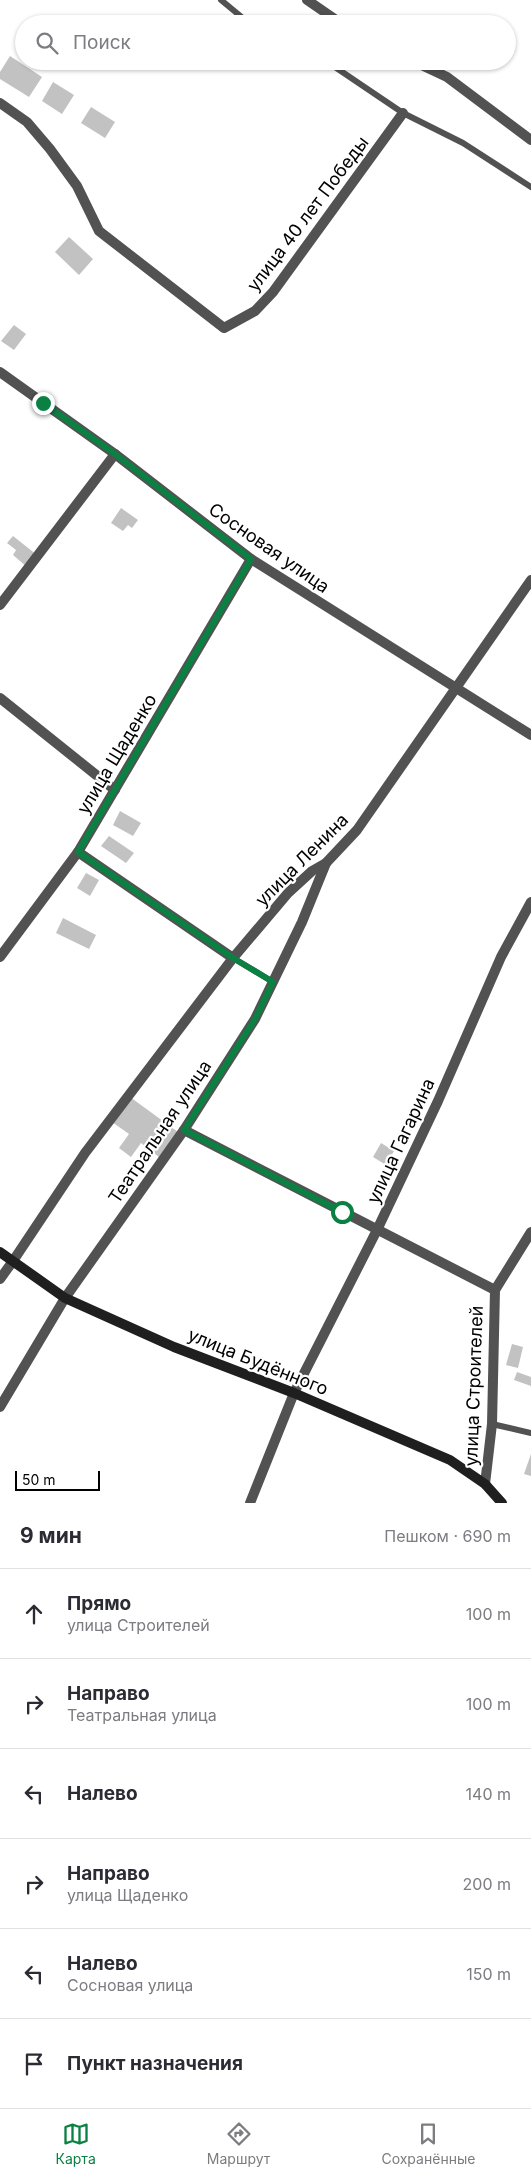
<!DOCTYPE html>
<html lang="ru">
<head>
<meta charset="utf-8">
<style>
	body { margin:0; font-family:Inter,sans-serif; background:#f7f7f7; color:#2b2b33 }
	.scale { position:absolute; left:15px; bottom:12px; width:85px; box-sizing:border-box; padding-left:5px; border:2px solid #000; border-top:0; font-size:14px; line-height:18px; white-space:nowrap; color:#000; -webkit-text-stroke:4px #fff; paint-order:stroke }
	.stop { position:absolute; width:15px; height:15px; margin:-11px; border:4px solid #0b8043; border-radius:50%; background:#fff }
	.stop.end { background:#0b8043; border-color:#fff; box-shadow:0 1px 5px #0008 }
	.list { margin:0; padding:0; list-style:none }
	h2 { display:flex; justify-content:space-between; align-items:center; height:65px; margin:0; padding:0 20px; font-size:21px }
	h2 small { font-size:16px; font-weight:400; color:#7c7c81 }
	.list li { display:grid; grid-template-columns:32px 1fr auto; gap:15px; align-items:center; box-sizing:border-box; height:90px; padding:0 20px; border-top:1px solid #e1e1e2 }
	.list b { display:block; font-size:19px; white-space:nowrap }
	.list p { margin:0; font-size:16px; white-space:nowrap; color:#7c7c81 }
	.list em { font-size:16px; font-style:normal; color:#7c7c81 }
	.icon { flex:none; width:28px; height:28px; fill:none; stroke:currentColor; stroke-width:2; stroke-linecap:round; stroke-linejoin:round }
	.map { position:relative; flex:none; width:531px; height:1503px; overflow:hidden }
	.search { position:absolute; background:#fff; box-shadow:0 1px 4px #0004; left:15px; right:15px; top:15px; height:55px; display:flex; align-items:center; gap:12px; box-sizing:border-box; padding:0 18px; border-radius:28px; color:#7c7c81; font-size:19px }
	.sheet { height:605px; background:#fff }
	nav { display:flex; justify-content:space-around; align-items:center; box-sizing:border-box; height:70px; border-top:1px solid #e1e1e2; background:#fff; font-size:14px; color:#7c7c81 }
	nav a { display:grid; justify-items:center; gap:2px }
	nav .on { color:#0b8043 }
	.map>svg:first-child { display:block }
	.building { fill:#c2c2c2 }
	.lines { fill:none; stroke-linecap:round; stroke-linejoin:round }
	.service { stroke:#525252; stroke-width:6 }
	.minor { stroke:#525252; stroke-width:10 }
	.tertiary { stroke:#525252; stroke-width:10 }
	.secondary { stroke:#1f1f1f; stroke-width:10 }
	.route { stroke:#0b8043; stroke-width:6 }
	.labels { text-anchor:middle; stroke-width:4.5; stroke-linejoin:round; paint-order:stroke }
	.street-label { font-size:18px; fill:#000; stroke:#fff }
</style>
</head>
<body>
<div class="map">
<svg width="531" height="1503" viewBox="0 0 531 1503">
	<rect width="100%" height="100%" fill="#fff"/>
	<!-- building -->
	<g class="building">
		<path d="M10,56L42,77L29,97L0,79V72Z"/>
		<path d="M53,82L74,95L62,114L42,101Z"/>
		<path d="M91,107L115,122L105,138L81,123Z"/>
		<path d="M69,237L93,259L79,275L55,252Z"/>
		<path d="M14,325L26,334L14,350L1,341Z"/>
		<path d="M121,508L138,520L132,528L128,525L123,531L111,523Z"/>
		<path d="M13,536L37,555L27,567L13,555L16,550L7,543Z"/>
		<path d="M120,811L141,823L133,836L113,825Z"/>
		<path d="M109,836L134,853L126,863L101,846Z"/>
		<path d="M86,873L99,880L90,896L77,888Z"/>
		<path d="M63,918L96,935L89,949L56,933Z"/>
		<path d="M130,1097L178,1132L159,1157L141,1143L131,1157L119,1148L129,1134L112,1122Z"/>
		<path d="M381,1143L394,1151L386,1165L373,1157Z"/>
		<path d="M512,1344L523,1347L518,1368L506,1365Z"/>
		<path d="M517,1372L531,1377V1386L514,1380Z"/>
		<path d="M531,1454V1476L524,1474Z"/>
	</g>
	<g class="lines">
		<!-- service -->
		<g class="service">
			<path d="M221,0L250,24"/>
			<path d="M326,61L403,113L463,143L531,187"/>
			<path d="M233,958L273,982"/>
			<path d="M492,1424L531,1433"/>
		</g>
		<!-- minor -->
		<g class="minor">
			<path d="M0,103L27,122L50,149L77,186L99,231L224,328L255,311L273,292L403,113"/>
			<path d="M0,372L115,454L251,559L531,735"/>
			<path d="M0,605L115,454"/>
			<path d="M0,698L115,790"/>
			<path d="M78,852L233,958"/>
			<path d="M0,957L78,852L251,559"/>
			<path d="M184,1130L495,1290"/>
			<path d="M13,1261L85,1153L233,958L288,893L312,871L326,863L357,830L531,580"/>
			<path d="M0,1407L65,1298L184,1130L255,1019L302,922L326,863"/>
			<path d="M485,1484L492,1424L495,1290L531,1232"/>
			<path d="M250,1503L294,1393L377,1230L438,1101L501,957L531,902"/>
		</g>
		<!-- tertiary -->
		<g class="tertiary">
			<path d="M307,0L342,24"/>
			<path d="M413,61L447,77L531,140"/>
			<path d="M0,1279L13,1261"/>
		</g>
		<!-- secondary -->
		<path class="secondary" d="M0,1252L65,1298L174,1347L294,1393L450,1460L485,1484L502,1503"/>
	</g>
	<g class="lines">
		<!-- route -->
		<path class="route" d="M43,403L115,454L251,559L78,852L233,958L273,982L255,1019L184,1130L342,1212"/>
	</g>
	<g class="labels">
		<!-- street labels -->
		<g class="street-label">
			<text transform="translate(308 214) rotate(-53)" y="6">улица 40 лет Победы</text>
			<text transform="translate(269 548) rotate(35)" y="6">Сосновая улица</text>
			<text transform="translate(117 754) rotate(-59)" y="6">улица Щаденко</text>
			<text transform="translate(302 860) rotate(-45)" y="6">улица Ленина</text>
			<text transform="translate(160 1132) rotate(-56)" y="6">Театральная улица</text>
			<text transform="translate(401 1141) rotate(-65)" y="6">улица Гагарина</text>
			<text transform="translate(258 1362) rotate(22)" y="6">улица Будённого</text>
			<text transform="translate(474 1386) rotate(-88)" y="6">улица Строителей</text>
		</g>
	</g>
</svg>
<div class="scale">50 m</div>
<div class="stop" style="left:342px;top:1212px"></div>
<div class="stop end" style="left:43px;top:403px"></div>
<div class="search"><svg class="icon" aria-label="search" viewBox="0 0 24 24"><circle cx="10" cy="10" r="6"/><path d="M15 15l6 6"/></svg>Поиск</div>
</div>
<section class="sheet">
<h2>9 мин<small>Пешком · 690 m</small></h2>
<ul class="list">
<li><svg class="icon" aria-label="ahead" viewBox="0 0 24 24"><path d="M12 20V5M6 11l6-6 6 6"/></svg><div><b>Прямо</b><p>улица Строителей</p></div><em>100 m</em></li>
<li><svg class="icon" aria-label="right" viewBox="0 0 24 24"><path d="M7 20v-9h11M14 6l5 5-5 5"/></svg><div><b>Направо</b><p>Театральная улица</p></div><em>100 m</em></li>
<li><svg class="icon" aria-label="left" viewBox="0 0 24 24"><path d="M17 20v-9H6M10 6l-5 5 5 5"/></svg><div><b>Налево</b></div><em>140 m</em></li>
<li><svg class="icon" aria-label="right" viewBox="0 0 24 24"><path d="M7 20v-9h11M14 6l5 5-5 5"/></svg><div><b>Направо</b><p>улица Щаденко</p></div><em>200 m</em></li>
<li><svg class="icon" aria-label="left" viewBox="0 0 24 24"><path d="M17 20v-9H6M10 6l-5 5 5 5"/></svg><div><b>Налево</b><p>Сосновая улица</p></div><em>150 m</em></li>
<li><svg class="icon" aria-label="arrive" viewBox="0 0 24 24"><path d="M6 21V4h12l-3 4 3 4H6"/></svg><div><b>Пункт назначения</b></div></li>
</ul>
</section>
<nav>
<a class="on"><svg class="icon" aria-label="map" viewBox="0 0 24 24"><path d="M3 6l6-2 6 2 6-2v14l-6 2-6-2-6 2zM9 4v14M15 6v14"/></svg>Карта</a>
<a><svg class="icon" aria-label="directions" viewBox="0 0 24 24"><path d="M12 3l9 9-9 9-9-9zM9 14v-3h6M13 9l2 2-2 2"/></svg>Маршрут</a>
<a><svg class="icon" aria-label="saved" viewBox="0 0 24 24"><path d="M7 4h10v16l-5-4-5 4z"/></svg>Сохранённые</a>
</nav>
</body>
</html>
